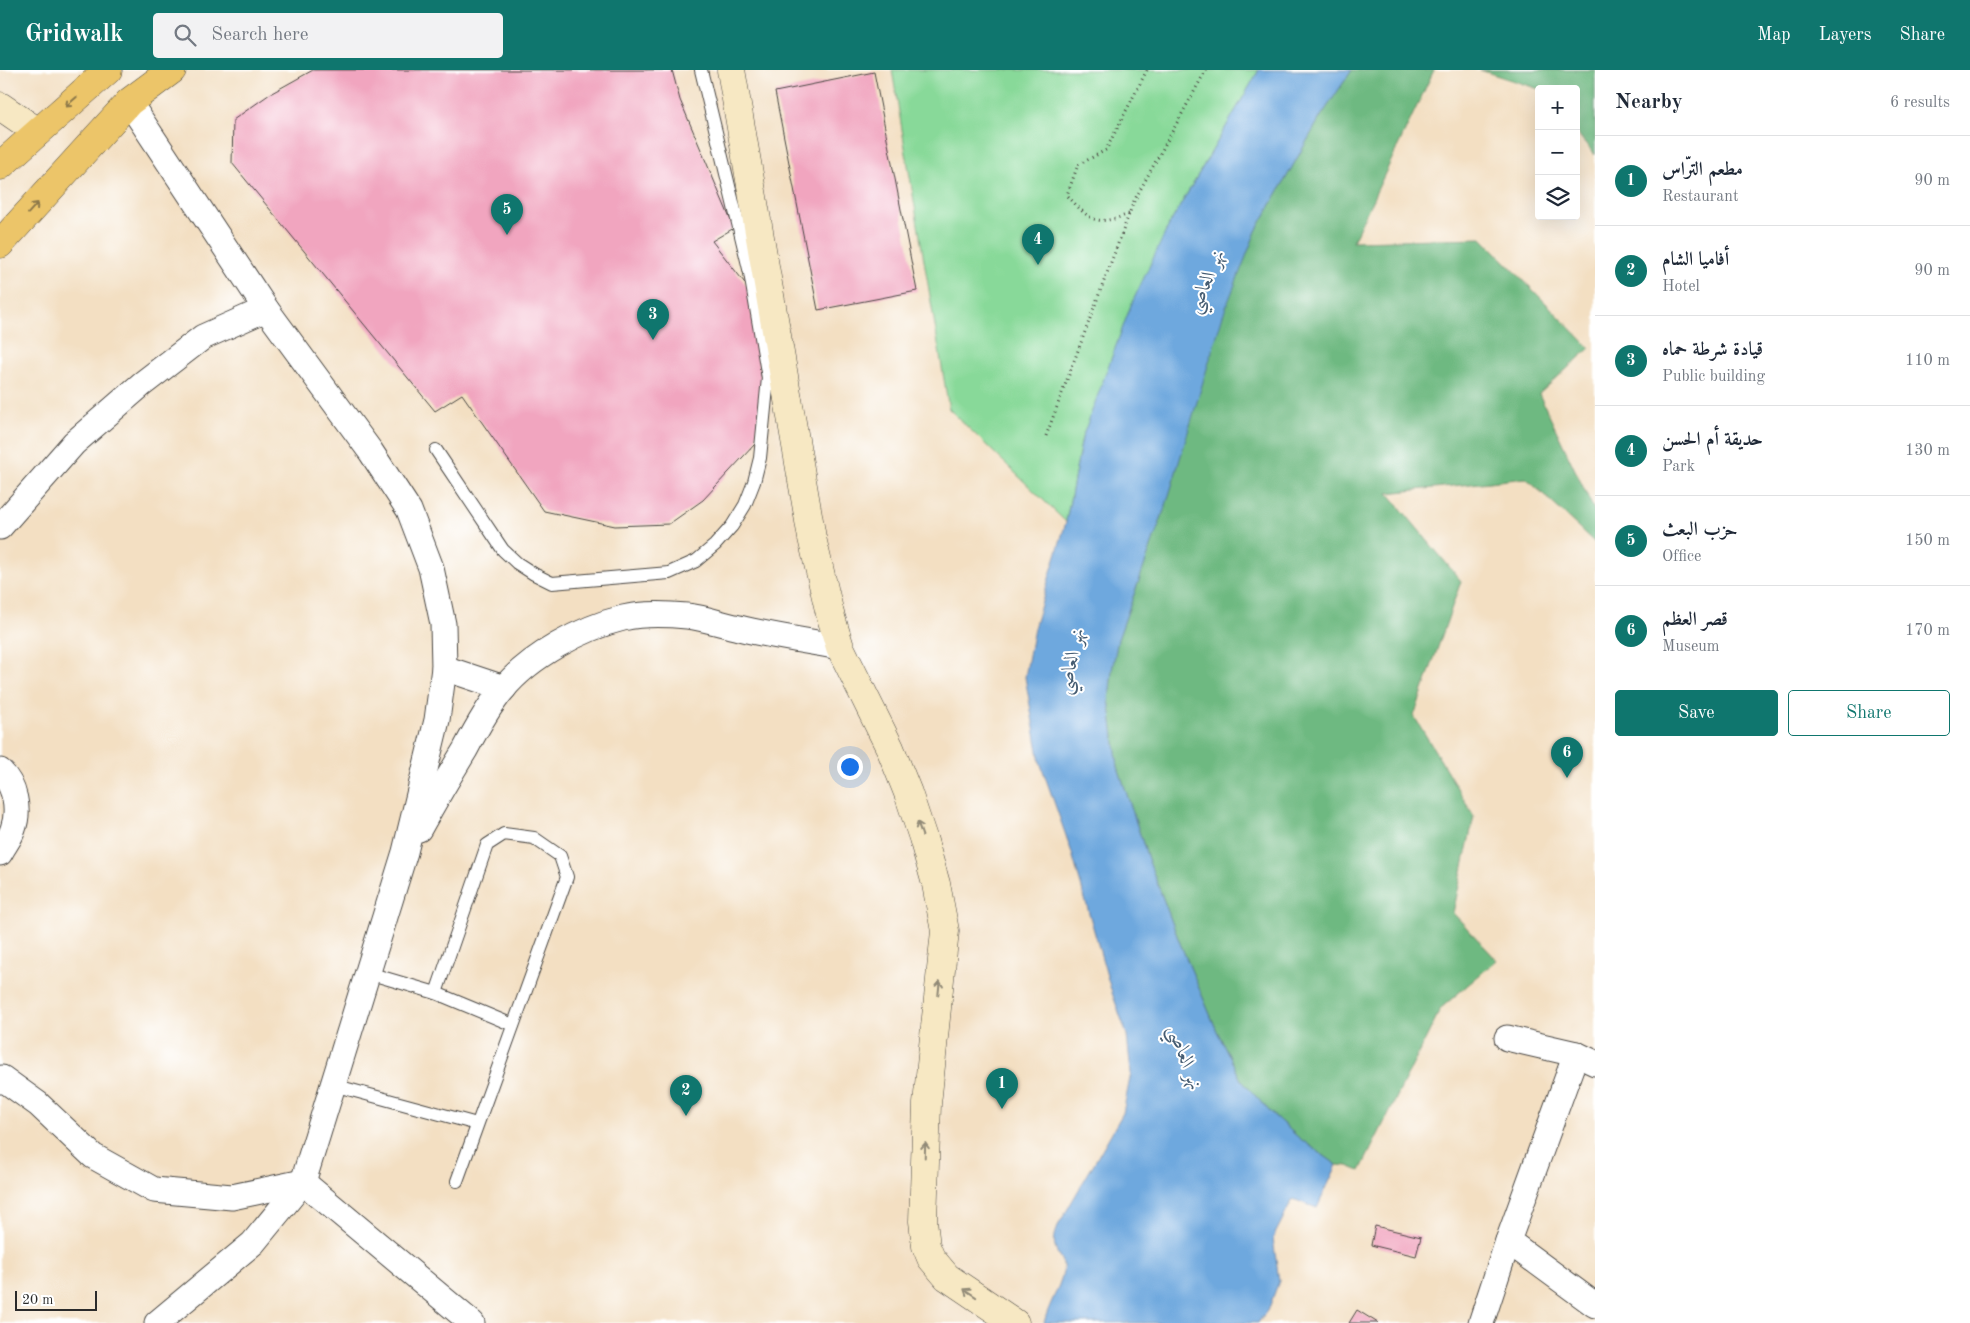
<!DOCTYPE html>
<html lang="en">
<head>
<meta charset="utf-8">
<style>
	body { margin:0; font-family:"Old Standard TT",Amiri,serif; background:#f2f2f3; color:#1f2937 }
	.controls { position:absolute; right:15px; top:15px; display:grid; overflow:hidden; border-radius:5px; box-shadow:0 5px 20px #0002 }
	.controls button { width:45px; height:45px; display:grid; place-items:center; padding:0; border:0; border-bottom:1px solid #e0e1e3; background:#fff; color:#1f2937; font:25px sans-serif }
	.scale { position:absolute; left:15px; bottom:12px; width:82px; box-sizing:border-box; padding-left:5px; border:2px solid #2b2b2b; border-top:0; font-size:14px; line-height:18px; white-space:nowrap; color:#2b2b2b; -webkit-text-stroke:4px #fff; paint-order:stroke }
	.you { position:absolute; left:849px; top:696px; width:18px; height:18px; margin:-12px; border:4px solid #fff; border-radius:50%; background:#1a73e8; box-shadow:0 0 0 8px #1a73e833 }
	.badge { display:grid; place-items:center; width:32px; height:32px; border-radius:50%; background:#0f766e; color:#fff; font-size:16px; font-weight:700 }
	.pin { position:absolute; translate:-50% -41px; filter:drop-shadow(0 1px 2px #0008) }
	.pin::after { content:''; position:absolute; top:26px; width:18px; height:15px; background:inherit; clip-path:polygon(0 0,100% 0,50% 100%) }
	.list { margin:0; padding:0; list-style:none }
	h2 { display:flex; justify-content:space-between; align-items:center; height:65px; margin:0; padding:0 20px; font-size:21px }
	h2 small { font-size:16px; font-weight:400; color:#747a83 }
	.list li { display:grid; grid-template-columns:32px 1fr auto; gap:15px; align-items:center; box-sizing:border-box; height:90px; padding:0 20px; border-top:1px solid #e0e1e3 }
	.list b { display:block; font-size:19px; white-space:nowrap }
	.list p { margin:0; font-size:16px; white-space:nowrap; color:#747a83 }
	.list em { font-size:16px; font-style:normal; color:#747a83 }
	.actions { display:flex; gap:10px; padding:15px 20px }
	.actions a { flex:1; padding:11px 0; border:1px solid #0f766e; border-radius:5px; text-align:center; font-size:18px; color:#0f766e }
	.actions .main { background:#0f766e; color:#fff }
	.icon { flex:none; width:28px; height:28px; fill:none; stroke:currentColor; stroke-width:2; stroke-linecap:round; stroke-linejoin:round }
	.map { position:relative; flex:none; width:1595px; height:1253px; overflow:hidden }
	header { display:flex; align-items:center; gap:30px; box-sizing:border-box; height:70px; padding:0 25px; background:#0f766e; color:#fff }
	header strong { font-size:24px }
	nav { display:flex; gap:28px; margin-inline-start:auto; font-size:18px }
	.search { width:350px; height:45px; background:#f2f2f3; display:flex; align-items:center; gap:12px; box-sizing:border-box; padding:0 18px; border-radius:5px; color:#747a83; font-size:19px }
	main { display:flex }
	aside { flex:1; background:#fff }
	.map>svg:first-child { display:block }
	.green { fill:#88d999; stroke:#5a8262 }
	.forest { fill:#6eb981; stroke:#4c7256 }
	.water { fill:#6ea8de; stroke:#4c6a84 }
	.building { fill:#f1a5bf }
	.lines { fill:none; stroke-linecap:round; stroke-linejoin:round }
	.service-casing { stroke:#494642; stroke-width:14 }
	.minor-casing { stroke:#494642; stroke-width:27 }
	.secondary-casing { stroke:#494642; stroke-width:29 }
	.primary-casing { stroke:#494642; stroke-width:29 }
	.path { stroke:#494642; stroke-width:3; stroke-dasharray:1 4; stroke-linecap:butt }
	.service { stroke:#fff; stroke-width:12 }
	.minor { stroke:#fff; stroke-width:25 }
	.secondary { stroke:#f7e8c3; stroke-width:28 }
	.primary { stroke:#ecc569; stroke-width:28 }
	.oneway { stroke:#8c784a }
	.oneway2 { stroke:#918a77 }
	.labels { text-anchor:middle; stroke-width:4; stroke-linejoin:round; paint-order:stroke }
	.water-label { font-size:20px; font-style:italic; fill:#465d73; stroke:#fff }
</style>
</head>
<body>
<header>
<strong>Gridwalk</strong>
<div class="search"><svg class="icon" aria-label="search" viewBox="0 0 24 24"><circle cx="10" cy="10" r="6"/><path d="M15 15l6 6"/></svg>Search here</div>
<nav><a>Map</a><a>Layers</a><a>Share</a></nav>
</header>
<main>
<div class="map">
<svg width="1595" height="1253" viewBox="0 0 1595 1253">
	<rect width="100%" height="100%" fill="#fff"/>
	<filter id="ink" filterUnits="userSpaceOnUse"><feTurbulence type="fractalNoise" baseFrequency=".02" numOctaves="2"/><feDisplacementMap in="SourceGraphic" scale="10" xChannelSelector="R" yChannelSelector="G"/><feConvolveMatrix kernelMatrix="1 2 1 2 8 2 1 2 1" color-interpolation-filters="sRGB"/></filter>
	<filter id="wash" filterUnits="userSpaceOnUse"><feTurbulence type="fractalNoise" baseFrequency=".0096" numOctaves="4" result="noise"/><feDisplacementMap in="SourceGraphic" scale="20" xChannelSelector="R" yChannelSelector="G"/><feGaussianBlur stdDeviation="1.12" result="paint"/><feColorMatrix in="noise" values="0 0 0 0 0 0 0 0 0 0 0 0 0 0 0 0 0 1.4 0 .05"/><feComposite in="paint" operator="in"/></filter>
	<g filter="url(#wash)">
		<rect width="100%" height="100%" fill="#f3dfc2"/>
		<!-- green -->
		<path class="green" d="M892,0H1259L1169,155L1082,368L1066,452L949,339Z"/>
		<!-- forest -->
		<g class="forest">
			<path d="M1352,0H1434L1353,171L1482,168L1590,278L1539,324L1595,442V473L1526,408L1388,423L1461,511L1414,646L1474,746L1453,843L1497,890L1441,938L1360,1101L1348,1096L1337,1095L1299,1068L1270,1042L1241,1010L1217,961L1179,871L1148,789L1118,697L1109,629L1112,600L1118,569L1167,432L1222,245L1256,161L1321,46Z"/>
			<path d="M1480,0H1595V85L1576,62V19H1539Z"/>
		</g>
		<!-- water -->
		<path class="water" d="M1259,0H1352L1321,46L1256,161L1223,245L1167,432L1118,569L1112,600L1109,629L1118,697L1148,789L1179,871L1217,961L1241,1010L1270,1042L1299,1068L1337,1095L1317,1138L1293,1129L1273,1168L1279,1211L1269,1238L1258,1253H1044C1048,1235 1059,1220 1063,1202C1065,1191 1057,1186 1055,1177C1053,1168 1056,1162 1059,1154L1123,1043L1131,1003L1127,965L1111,920L1071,780L1040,692L1025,607L1034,558L1066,452L1082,368L1131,235L1169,155Z"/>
		<g id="blocks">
			<!-- building -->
			<g class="building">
				<path d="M313,0H672L680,30L734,158L712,171L748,217L764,324L755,374L703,430L669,454L615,456L544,441L462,324L435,341L232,93L233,50L270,24Z"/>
				<path d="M874,2L917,221L818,240L775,22Z"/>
				<path d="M1375,1156L1421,1167L1416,1186L1371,1175Z"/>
				<path d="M1357,1240L1378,1253H1349Z"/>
			</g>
		</g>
	</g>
	<g filter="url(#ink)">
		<use href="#blocks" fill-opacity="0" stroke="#494642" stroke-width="1"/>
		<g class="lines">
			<!-- service casing -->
			<g class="service-casing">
				<g id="service">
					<path d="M436,380L503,480L517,493L534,504L552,513L669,503L696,491L715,475L732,456L745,435L754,412L760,388L768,308L750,203L701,0"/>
					<path d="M368,903L436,923L487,775L504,764L534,768L560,786L567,807L457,1111"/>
					<path d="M436,923L513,955"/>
					<path d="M333,1015L477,1054"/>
				</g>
			</g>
			<!-- minor casing -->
			<g class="minor-casing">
				<g id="minor">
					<path d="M129,32L266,239L371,382L409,440L431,498L443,554L444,598L437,650L405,782L303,1112L253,1173L157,1253"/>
					<path d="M0,457L74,373L142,314L203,267L266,239"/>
					<path d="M444,598L504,618"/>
					<path d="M0,701C15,715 20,740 13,759C11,767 4,775 0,783"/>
					<path d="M419,759C434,732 449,706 465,680C476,659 488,637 503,619C530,586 582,558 623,548C643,543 666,544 687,546C705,548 721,554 739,558C772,566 806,571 840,577"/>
					<path d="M1507,968L1576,984L1595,993"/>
					<path d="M0,1011L2,1008L38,1034L93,1086L154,1120L232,1127L303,1112L472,1253"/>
					<path d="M1508,1171L1595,1235"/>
					<path d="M1481,1253L1508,1171L1576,984"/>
				</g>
			</g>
			<!-- secondary casing -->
			<g class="secondary-casing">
				<g id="secondary">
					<path d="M731,0L812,468L830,544L840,577L890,678L908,723L923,768L936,814L945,861L927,1034L923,1151L926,1176L931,1188L947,1207L1015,1253"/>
					<path d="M0,36L38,62"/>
				</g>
			</g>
			<!-- primary casing -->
			<g class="primary-casing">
				<g id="primary">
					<path d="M0,96L108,0"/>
					<path d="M0,174L129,32L172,0"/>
				</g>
			</g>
			<!-- path -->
			<g class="path">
				<path d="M1129,144C1094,157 1090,150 1067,125L1078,95L1106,80L1147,0"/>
				<path d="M1046,366L1134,131L1206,0"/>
			</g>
			<!-- service -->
			<use href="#service" class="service"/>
			<!-- minor -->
			<use href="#minor" class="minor"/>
			<!-- secondary -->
			<use href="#secondary" class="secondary"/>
			<!-- primary -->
			<use href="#primary" class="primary"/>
		</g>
		<!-- one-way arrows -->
		<defs><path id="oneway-shaft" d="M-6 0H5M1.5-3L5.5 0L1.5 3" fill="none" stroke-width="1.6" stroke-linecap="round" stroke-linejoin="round" transform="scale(1.25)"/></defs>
		<g class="oneway">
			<use href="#oneway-shaft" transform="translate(71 32) rotate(139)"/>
			<use href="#oneway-shaft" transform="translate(33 138) rotate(-48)"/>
		</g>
		<g class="oneway2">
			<use href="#oneway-shaft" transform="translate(920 759) rotate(-109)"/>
			<use href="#oneway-shaft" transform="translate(939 918) rotate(-84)"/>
			<use href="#oneway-shaft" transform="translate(925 1080) rotate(-88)"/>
			<use href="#oneway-shaft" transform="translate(970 1223) rotate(-146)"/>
		</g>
	</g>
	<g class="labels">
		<!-- water labels -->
		<g class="water-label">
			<text transform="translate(1205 211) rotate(-67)" y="7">نهر العاصي</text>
			<text transform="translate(1070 591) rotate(-78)" y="7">نهر العاصي</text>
			<text transform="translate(1186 987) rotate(70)" y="7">نهر العاصي</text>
		</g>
	</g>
</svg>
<div class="controls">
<button>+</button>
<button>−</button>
<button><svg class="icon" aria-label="layers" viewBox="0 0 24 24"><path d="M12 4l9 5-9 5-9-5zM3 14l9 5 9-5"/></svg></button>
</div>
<div class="scale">20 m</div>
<div class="you"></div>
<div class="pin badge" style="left:1002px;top:1039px">1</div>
<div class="pin badge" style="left:686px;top:1046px">2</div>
<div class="pin badge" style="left:653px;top:270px">3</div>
<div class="pin badge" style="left:1038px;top:195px">4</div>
<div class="pin badge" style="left:507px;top:165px">5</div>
<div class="pin badge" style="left:1567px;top:708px">6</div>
</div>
<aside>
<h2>Nearby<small>6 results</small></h2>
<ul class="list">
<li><span class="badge">1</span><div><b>مطعم الترّاس</b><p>Restaurant</p></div><em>90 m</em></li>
<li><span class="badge">2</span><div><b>أفاميا الشام</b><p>Hotel</p></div><em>90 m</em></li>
<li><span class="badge">3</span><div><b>قيادة شرطة حماه</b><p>Public building</p></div><em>110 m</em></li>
<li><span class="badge">4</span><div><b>حديقة أم الحسن</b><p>Park</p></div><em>130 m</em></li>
<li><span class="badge">5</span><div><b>حزب البعث</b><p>Office</p></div><em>150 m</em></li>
<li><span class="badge">6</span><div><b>قصر العظم</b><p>Museum</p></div><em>170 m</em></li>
</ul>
<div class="actions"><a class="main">Save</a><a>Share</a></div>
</aside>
</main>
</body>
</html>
